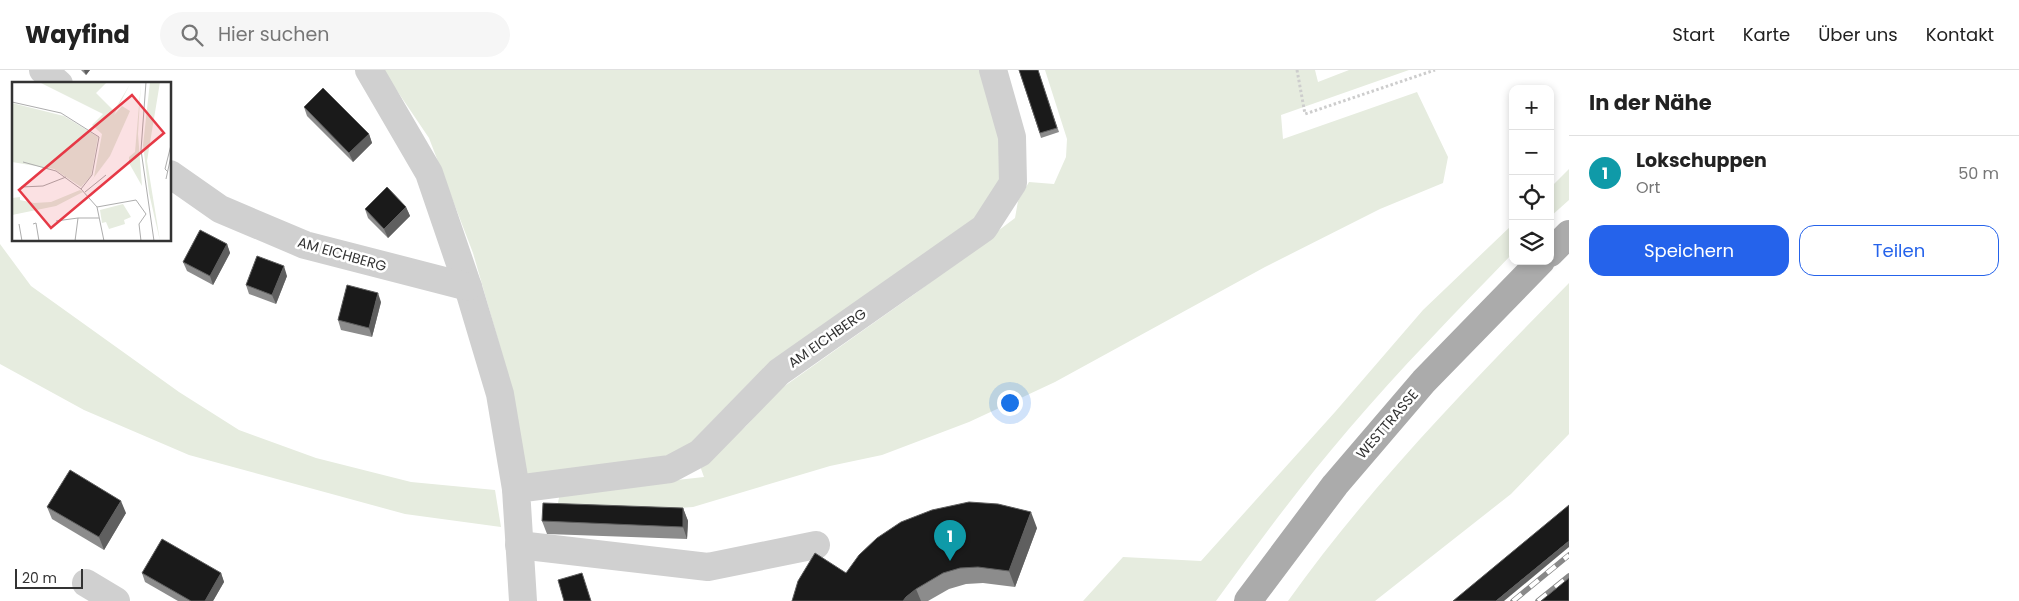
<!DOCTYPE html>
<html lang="de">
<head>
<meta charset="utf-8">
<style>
	body { margin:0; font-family:Poppins,sans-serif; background:#f6f6f6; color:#222 }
	.controls { position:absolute; right:15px; top:15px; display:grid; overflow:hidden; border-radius:10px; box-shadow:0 2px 8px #0003 }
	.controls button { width:45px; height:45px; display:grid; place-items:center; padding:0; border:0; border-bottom:1px solid #e0e0e0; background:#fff; color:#222; font:25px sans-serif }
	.scale { position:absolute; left:15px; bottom:12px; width:68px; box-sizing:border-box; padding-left:5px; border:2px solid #333; border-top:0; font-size:14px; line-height:18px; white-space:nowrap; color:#333; -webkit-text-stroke:4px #fff; paint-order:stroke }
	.you { position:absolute; left:1009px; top:332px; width:18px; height:18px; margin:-12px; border:4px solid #fff; border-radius:50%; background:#1a73e8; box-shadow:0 0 0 8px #1a73e833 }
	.badge { display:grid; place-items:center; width:32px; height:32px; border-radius:50%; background:#2563eb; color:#fff; font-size:16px; font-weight:700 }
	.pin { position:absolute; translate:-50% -41px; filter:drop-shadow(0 1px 2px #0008) }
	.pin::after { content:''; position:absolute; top:26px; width:18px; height:15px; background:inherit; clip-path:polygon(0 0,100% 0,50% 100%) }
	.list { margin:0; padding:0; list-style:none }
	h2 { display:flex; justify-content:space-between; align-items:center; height:65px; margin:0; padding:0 20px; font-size:21px }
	h2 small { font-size:16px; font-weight:400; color:#767676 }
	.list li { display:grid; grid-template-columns:32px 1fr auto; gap:15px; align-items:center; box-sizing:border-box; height:75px; padding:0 20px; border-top:1px solid #e0e0e0 }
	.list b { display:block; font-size:19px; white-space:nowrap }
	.list p { margin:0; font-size:16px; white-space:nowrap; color:#767676 }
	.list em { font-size:16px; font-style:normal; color:#767676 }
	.actions { display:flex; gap:10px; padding:15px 20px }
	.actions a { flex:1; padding:11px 0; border:1px solid #2563eb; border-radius:15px; text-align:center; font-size:18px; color:#2563eb }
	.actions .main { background:#2563eb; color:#fff }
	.icon { flex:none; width:28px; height:28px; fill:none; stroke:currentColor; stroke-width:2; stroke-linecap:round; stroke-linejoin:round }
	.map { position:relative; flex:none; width:1569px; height:531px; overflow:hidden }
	header { display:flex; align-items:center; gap:30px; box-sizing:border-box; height:70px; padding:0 25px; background:#fff; border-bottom:1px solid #e0e0e0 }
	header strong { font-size:24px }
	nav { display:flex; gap:28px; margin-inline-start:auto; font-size:18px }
	.search { width:350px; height:45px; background:#f6f6f6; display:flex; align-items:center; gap:12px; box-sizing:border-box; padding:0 18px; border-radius:28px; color:#767676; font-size:19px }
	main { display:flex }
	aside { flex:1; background:#fff }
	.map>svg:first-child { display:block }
	.green { fill:#e6ecdf }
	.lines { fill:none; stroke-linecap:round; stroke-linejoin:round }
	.path { stroke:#cdcdcd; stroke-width:3; stroke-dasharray:2.5 2.5; stroke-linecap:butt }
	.minor { stroke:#d0d0d0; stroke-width:28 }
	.major { stroke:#ababab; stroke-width:28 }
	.rail-casing { stroke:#888; stroke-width:5.5 }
	.rail { stroke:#fff; stroke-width:4; stroke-dasharray:11; stroke-linecap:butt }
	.wall { fill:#8c8c8c }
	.shaded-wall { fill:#5f5f5f }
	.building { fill:#1a1a1a; stroke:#5f5f5f }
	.labels { text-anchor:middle; stroke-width:5; stroke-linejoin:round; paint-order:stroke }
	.street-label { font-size:14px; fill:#333; stroke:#fff }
	.inset-road { fill:none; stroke:#adadad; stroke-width:1 }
	.view { fill:#e63946; fill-opacity:0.15; stroke:#e63946; stroke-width:2.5 }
	.inset-edge { fill:none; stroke:#333; stroke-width:2.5 }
</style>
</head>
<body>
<header>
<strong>Wayfind</strong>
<div class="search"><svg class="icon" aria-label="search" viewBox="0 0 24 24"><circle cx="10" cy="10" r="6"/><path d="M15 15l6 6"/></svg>Hier suchen</div>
<nav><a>Start</a><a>Karte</a><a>Über uns</a><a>Kontakt</a></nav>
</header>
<main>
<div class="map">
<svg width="1569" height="531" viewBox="0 0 1569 531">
	<rect width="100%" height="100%" fill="#fff"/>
	<!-- green -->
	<g class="green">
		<path d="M383,0H983L1002,66L1001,113L976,147L752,310L685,379L663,390L524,408L507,301L473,183L429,68Z"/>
		<path d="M1045,0H1315L1318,12L1349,0H1409L1281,45L1283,69L1417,22L1448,87L1443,113L1380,139L1265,197L1055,312L969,352L882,385L830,396L693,437L555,447L560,423L704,407L700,396L746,356L779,320L916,223L1015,148L1018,131L1029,112L1054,114L1066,87L1067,69Z"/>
		<path d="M1569,99V130L1550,147V118Z"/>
		<path d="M1513,154V183C1457,241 1400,299 1348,360C1301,415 1258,473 1216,531H1083L1123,487L1201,491L1335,342L1423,240Z"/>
		<path d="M0,174L31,216L179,322L239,360L316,388L411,412L495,420L501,457L405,444L189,385L84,340L0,294Z"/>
		<path d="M1569,213V364L1511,424L1375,531H1288C1370,416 1470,314 1569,213Z"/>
	</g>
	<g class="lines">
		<!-- path -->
		<path class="path" d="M1297,0L1305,44L1435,0"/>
		<!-- minor -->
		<g class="minor">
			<path d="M43,0L59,14"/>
			<path d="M369,0L429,103L468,217L500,324L516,419"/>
			<path d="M170,104L220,139L305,175L468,217"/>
			<path d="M519,475L708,497L816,475"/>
			<path d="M86,513L116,531"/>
			<path d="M523,531L516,419L670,399L700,383L779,302L984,158L1013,113L1012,67L993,0"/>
		</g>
		<!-- major -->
		<g class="major">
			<path d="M1550,183L1569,164"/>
			<path d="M1248,531L1335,415L1424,311L1541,191"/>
		</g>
		<!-- rail casing -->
		<g class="rail-casing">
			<g id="rail">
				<path d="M1513,531L1569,485"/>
				<path d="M1538,531L1569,506"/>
			</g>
		</g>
		<!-- rail -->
		<use href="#rail" class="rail"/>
	</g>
	<!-- wall -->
	<g class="wall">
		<path d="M81,0H90L86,5Z"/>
		<path d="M1019,0H1038L1059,62L1041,68Z"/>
		<path d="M304,37L369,64L372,73L353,92L307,46Z"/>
		<path d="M406,137L410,146L388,168L368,148L365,139Z"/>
		<path d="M227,174L230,183L213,215L187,201L183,192Z"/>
		<path d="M287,206L276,234L249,224L246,215Z"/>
		<path d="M381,232L372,267L341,260L338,250Z"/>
		<path d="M47,437L126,443L104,480L52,449Z"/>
		<path d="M683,438L688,451L687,469L547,464L542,451Z"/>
		<path d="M1037,458L1015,517L983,513L966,514L949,519L928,531H792L846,503Z"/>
		<path d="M142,503H221L224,512L213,531H178L145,512Z"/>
	</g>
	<!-- shaded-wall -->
	<g class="shaded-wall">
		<path d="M84,0H90L86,5Z"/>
		<path d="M369,64L372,73L353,92L349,83Z"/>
		<path d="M406,137L410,146L388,168L384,159Z"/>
		<path d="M227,174L230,183L213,215L210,206Z"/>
		<path d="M284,196L287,206L276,234L272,225Z"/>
		<path d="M378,223L381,232L372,267L369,258Z"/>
		<path d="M121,431L126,443L104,480L99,467Z"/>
		<path d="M683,438L688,451L687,469L683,457Z"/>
		<path d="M1031,442L1037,458L1015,517L1009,501Z"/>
		<path d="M1569,471V477L1504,531H1496Z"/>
		<path d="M221,503L224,512L213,531H205Z"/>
		<path d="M916,519L921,531H903L906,527Z"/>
	</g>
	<!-- building -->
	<g class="building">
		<path d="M1019,0H1038L1057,58L1040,63Z"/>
		<path d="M323,18L369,64L349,83L304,37Z"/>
		<path d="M387,117L406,137L384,159L365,139Z"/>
		<path d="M200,160L227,174L210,206L183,192Z"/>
		<path d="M257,186L284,196L272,225L246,215Z"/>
		<path d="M347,215L378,223L369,258L338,250Z"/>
		<path d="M70,400L121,431L99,467L47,437Z"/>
		<path d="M969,432L998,434L1031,442L1009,501L978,497L960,498L943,503L916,519L906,527L903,531H792L798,511L815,483L846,503L859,485L877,468L901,452L932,440Z"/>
		<path d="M543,433L683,438V457L542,451Z"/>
		<path d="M1569,435V471L1496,531H1453Z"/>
		<path d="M162,469L221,503L205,531H191L142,503Z"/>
		<path d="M582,503L591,531H564L558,510Z"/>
		<path d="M1569,508V531H1541Z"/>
	</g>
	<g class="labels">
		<!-- street labels -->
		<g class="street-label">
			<text transform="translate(342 184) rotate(16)" y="5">AM EICHBERG</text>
			<text transform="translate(827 268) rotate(-35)" y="5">AM EICHBERG</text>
			<text transform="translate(1387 354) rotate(-49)" y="5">WESTTRASSE</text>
		</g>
	</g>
	<!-- overview -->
	<g transform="translate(12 12)">
		<rect width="159" height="159" fill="#fff"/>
		<path d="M95,0L84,11L102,29L118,2L102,33L110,24L118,29L98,74L74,106L82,95L90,52L80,43L91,32L29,1ZM129,0L126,52L130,104L117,81V75L123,70ZM138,0H148L135,79L148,159L137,111L131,63ZM0,21L52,34L86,55L79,94L69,105L42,87L0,80ZM68,108L71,110L44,124L0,133V116L8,115V118L22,121L39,120ZM111,122L119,135L112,138L113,142L97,147L94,140L90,141L88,128Z" fill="#e6ecdf"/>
		<path class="inset-road" d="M134,0L129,68L142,159M0,20L49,31L87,55L80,93L69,107L85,125L92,159M11,80L44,89L69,107M156,90L153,87L159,63M154,97L159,74M9,105L31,104L54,95M73,110L94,93M85,125L124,118L134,132L127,142L129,159M44,139L66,136M7,142L10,159M21,142L24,141L27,159M63,159L66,136H87"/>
		<path class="view" d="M120,13L152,51L39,146L7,108Z"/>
		<rect width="159" height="159" class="inset-edge"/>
	</g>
</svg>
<div class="controls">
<button>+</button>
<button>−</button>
<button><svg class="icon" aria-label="locate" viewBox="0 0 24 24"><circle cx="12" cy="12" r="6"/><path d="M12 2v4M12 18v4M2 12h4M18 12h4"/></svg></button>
<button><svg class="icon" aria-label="layers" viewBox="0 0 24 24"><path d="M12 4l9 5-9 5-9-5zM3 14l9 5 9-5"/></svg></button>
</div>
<div class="scale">20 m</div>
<div class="you"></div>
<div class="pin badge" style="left:950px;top:491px;background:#0f9aa8">1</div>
</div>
<aside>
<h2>In der Nähe<small></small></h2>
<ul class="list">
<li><span class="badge" style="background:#0f9aa8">1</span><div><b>Lokschuppen</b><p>Ort</p></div><em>50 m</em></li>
</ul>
<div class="actions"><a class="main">Speichern</a><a>Teilen</a></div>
</aside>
</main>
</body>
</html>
